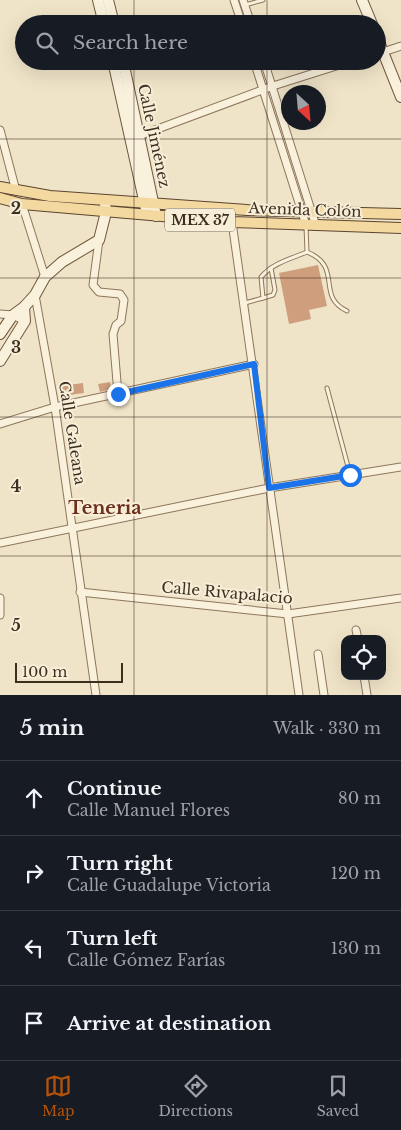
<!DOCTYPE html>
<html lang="en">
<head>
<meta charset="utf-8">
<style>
	body { margin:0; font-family:"Libre Baskerville",serif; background:#242831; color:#f1f3f6 }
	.controls { position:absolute; right:15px; bottom:15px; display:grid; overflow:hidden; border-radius:10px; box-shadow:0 5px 20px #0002 }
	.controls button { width:45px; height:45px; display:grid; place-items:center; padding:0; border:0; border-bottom:1px solid #363941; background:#171b24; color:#f1f3f6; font:25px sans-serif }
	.compass { position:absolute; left:281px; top:85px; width:45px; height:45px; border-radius:50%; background:#171b24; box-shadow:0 5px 20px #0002; rotate:154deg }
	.scale { position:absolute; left:15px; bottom:12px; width:108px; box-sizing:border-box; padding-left:5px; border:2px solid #3d2e20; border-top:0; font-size:14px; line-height:18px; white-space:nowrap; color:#3d2e20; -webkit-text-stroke:4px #f7eed8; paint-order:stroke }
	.stop { position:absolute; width:15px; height:15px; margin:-11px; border:4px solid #1a73e8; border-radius:50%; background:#fff }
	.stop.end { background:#1a73e8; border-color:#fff; box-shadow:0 1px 5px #0008 }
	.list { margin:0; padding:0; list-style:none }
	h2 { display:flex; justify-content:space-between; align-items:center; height:65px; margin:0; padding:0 20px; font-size:21px }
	h2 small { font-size:16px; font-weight:400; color:#9ea1a6 }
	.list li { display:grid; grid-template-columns:32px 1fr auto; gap:15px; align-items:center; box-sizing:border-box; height:75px; padding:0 20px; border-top:1px solid #363941 }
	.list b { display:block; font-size:19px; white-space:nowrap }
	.list p { margin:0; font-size:16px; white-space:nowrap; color:#9ea1a6 }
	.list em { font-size:16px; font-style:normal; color:#9ea1a6 }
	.icon { flex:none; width:28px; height:28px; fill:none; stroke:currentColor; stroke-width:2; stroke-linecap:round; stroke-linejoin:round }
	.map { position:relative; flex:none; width:401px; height:695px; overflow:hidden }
	.search { position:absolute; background:#171b24; box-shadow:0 5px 20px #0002; left:15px; right:15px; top:15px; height:55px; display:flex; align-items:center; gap:12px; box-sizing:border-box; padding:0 18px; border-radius:28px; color:#9ea1a6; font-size:19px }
	.sheet { height:365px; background:#171b24 }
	nav { display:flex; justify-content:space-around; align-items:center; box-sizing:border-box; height:70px; border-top:1px solid #363941; background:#171b24; font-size:14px; color:#9ea1a6 }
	nav a { display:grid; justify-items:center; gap:2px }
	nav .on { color:#b45309 }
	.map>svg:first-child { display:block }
	.building { fill:#cf9f7d }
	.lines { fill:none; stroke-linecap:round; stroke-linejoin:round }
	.lane-casing { stroke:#8d765c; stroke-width:5 }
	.street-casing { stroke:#8d765c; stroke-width:9 }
	.secondary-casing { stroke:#6f573f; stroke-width:12 }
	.primary-casing { stroke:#5b4430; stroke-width:12 }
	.lane { stroke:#faf1dc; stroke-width:3 }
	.street { stroke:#faf1dc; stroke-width:7 }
	.secondary { stroke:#faf1dc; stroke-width:10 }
	.primary { stroke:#f3d9a0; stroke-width:10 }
	.route { stroke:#1a73e8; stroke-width:6 }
	.grid { fill:none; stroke:#3d2e20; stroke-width:1; stroke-opacity:0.55 }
	.labels { text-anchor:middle; stroke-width:4; stroke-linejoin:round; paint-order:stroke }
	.shield { fill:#f7eed8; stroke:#756857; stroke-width:1 }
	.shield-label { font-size:14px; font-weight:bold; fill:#3d2e20 }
	.street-label { font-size:15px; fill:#3d2e20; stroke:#f7eed8 }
	.quarter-label { font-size:18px; font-weight:bold; fill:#6b2e1e; stroke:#f7eed8 }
	.grid-label { font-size:16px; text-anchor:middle; font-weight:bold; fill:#3d2e20; stroke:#f7eed8; stroke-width:4; stroke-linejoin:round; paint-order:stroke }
</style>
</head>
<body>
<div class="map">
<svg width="401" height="695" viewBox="0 0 401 695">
	<rect width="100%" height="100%" fill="#f0e4c8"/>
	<!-- building -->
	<g class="building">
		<path d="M318,265L327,306L309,310L311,319L289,324L279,273Z"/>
		<path d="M110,382L111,389L100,392L98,384Z"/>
		<path d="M83,383L84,393L62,396L61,386Z"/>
	</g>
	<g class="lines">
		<!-- lane casing -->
		<g class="lane-casing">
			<g id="lane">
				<path d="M245,5L263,0"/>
				<path d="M306,226L307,252C344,267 315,296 347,311"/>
				<path d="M263,298L273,295L275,290L271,268"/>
				<path d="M245,303L263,298L261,277C273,263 290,259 307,252"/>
				<path d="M327,388L350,474"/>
			</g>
		</g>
		<!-- street casing -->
		<g class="street-casing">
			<g id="street">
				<path d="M234,0L242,24"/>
				<path d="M243,0L251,24"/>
				<path d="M377,54L401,46"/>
				<path d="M254,61L306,225"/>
				<path d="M264,61L316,226"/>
				<path d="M0,130L16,191"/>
				<path d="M136,137L273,86L352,61"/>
				<path d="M22,204L45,277"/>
				<path d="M232,222L299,695"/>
				<path d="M99,240L93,285L99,292L120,294L124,300L121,321L116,325L113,334L118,394"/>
				<path d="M35,295L55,407L96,695"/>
				<path d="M0,314L13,315L25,321"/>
				<path d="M0,424L55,407L254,364"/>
				<path d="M0,543L269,488L401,467"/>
				<path d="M80,592L288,614L401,598"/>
				<path d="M0,598V615"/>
				<path d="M356,630L358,639"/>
				<path d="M318,654L324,695"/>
				<path d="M364,676L367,695"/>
			</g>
		</g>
		<!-- secondary casing -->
		<g class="secondary-casing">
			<g id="secondary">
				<path d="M98,0L104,24"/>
				<path d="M108,0L114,24"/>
				<path d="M362,0L372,24"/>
				<path d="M377,37L401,97"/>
				<path d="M113,61L146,209"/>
				<path d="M123,61L156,216"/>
				<path d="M0,334L13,315L24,307L35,295L45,277L62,262L99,240L106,212L105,203"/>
				<path d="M0,361L25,321L24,307"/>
			</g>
		</g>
		<!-- primary casing -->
		<g class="primary-casing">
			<g id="primary">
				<path d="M0,187L50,196L247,210L401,214"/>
				<path d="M0,198L22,204L232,222L401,228"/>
			</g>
		</g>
		<!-- lane -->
		<use href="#lane" class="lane"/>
		<!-- street -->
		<use href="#street" class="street"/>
		<!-- secondary -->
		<use href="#secondary" class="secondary"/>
		<!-- primary -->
		<use href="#primary" class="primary"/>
	</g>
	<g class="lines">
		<!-- route -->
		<path class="route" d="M118,394L254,364L269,488L350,475"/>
	</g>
	<!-- grid -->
	<path class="grid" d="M134,0V24M267,0V24M134,61V695M267,61V695M0,139H401M0,278H401M0,417H401M0,556H401"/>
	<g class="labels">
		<!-- shield labels -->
		<rect class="shield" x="165" y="208.5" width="70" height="23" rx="4"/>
		<g class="shield-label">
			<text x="200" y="225">MEX 37</text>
		</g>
		<!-- street labels -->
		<g class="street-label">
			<text transform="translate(154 136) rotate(78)" y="5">Calle Jiménez</text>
			<text transform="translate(305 210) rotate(2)" y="5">Avenida Colón</text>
			<text transform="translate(72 433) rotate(81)" y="5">Calle Galeana</text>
			<text transform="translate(227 593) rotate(5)" y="5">Calle Rivapalacio</text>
		</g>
		<!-- quarter labels -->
		<g class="quarter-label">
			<text x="105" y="514">Teneria</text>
		</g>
	</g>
	<g class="grid-label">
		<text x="16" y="214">2</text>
		<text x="16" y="353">3</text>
		<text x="16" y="492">4</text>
		<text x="16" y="631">5</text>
	</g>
</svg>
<div class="controls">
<button><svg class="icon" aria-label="locate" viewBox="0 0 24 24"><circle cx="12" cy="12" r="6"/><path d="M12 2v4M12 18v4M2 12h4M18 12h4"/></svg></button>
</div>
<svg class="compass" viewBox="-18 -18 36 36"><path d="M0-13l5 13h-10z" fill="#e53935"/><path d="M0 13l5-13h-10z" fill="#9ea1a6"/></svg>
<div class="scale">100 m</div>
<div class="stop" style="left:350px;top:475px"></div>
<div class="stop end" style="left:118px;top:394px"></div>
<div class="search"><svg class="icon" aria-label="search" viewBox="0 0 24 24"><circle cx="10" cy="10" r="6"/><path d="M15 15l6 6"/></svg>Search here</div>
</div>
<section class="sheet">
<h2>5 min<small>Walk · 330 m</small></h2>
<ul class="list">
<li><svg class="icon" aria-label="ahead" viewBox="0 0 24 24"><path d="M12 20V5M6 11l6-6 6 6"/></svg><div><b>Continue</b><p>Calle Manuel Flores</p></div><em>80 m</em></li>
<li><svg class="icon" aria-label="right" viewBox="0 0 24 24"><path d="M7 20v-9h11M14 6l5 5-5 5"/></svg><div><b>Turn right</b><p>Calle Guadalupe Victoria</p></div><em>120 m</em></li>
<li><svg class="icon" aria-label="left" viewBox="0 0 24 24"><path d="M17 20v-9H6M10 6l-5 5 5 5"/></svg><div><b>Turn left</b><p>Calle Gómez Farías</p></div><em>130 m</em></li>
<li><svg class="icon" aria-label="arrive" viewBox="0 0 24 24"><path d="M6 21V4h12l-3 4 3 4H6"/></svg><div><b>Arrive at destination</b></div></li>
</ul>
</section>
<nav>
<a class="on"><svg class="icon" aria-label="map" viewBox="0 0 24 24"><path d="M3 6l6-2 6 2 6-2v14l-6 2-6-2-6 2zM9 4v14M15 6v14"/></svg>Map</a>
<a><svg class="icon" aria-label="directions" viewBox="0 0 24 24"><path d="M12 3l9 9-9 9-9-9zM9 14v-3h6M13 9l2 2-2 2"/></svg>Directions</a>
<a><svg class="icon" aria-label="saved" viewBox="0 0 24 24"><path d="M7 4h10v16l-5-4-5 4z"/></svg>Saved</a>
</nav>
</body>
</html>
